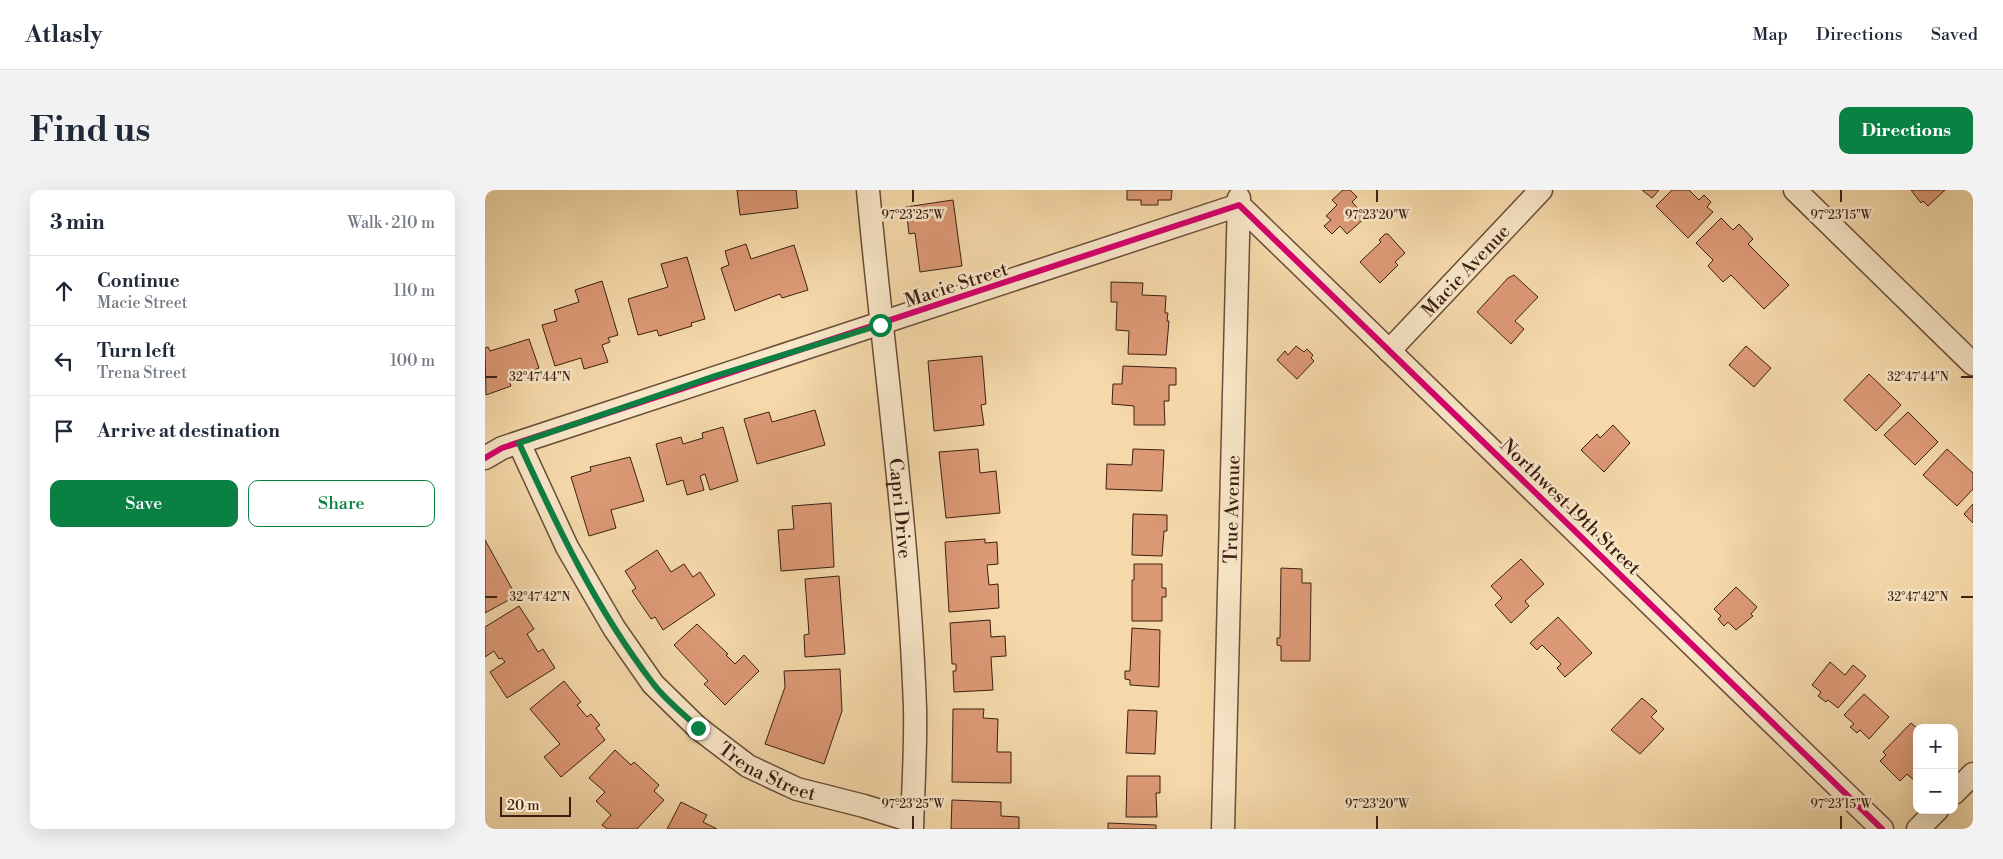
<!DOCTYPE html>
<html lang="en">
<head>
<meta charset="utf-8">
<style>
	body { margin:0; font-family:"Libre Bodoni",serif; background:#f2f2f3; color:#1f2937 }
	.controls { position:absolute; right:15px; bottom:15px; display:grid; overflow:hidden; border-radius:10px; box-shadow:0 5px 20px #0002 }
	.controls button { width:45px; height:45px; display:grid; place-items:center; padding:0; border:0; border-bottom:1px solid #e0e1e3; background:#fff; color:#1f2937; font:25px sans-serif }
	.scale { position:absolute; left:15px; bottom:12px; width:71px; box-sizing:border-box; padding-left:5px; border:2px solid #3c1f12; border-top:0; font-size:14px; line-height:18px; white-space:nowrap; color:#3c1f12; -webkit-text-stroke:4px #f8e6c8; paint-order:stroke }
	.stop { position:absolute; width:15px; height:15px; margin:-11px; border:4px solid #0b8043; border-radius:50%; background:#fff }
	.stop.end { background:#0b8043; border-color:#fff; box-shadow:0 1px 5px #0008 }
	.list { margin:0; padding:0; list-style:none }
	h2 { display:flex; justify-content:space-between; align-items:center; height:65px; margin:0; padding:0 20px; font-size:21px }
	h2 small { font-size:16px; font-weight:400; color:#747a83 }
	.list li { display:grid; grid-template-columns:32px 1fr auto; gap:15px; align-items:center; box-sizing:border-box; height:70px; padding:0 20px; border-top:1px solid #e0e1e3 }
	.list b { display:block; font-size:19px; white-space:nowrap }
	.list p { margin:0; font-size:16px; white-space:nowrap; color:#747a83 }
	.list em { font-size:16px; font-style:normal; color:#747a83 }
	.actions { display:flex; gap:10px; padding:15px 20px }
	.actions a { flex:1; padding:11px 0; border:1px solid #0b8043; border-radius:10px; text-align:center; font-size:18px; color:#0b8043 }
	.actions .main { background:#0b8043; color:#fff }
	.icon { flex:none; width:28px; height:28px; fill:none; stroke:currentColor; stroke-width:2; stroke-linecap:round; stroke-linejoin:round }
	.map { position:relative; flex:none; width:1488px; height:639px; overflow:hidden; border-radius:10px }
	header { display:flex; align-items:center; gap:30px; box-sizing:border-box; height:70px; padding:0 25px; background:#fff; border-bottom:1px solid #e0e1e3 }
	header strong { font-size:24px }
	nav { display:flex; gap:28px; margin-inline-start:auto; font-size:18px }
	.intro { display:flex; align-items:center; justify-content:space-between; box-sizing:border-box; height:120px; padding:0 30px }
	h1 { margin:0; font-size:35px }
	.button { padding:12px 22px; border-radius:10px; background:#0b8043; color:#fff; font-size:18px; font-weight:700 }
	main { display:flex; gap:30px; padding:0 30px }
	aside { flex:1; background:#fff; border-radius:10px; box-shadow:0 5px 20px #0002 }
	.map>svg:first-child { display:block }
	.building { fill:#dc9975; stroke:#3c1f12 }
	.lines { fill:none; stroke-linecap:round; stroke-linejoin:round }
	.minor-casing { stroke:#6a4e38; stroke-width:25 }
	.minor { stroke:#f8e6c8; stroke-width:22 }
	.cycleway-casing { stroke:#f8e6c8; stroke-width:9 }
	.cycleway { stroke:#d6006c; stroke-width:6 }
	.route { stroke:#0b8043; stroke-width:6 }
	.ticks { fill:none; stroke:#3c1f12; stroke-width:2 }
	.labels { text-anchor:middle; stroke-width:5; stroke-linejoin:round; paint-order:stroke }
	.street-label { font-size:19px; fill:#3c1f12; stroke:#f8e6c8 }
	.ticks-label { font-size:12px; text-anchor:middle; fill:#3c1f12; stroke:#f8e6c8; stroke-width:5; stroke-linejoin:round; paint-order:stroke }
</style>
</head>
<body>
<header>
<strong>Atlasly</strong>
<nav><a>Map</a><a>Directions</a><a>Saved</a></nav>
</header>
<div class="intro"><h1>Find us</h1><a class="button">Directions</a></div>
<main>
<aside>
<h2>3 min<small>Walk · 210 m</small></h2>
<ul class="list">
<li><svg class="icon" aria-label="ahead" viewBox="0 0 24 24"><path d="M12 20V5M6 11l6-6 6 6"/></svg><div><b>Continue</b><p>Macie Street</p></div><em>110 m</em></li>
<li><svg class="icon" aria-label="left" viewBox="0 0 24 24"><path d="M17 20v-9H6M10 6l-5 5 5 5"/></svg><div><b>Turn left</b><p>Trena Street</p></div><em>100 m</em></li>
<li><svg class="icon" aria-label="arrive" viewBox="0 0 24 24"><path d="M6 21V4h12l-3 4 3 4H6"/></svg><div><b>Arrive at destination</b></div></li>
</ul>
<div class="actions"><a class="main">Save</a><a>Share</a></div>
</aside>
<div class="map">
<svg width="1488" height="639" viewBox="0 0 1488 639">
	<rect width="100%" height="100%" fill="#f5d9aa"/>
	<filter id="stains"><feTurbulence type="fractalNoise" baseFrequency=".004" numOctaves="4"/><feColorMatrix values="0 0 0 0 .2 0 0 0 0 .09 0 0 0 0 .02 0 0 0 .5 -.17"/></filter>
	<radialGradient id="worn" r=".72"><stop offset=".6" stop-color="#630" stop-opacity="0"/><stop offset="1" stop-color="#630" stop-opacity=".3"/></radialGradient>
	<!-- building -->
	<g class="building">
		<path d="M252,0H311L313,18L255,25Z"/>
		<path d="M642,0H687L686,10H673V15H656V10H642Z"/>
		<path d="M858,0H865L872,7L867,12L881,27L862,44L855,36L847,44L839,36L846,30L841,26L852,15L847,10Z"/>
		<path d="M1157,0H1174L1167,8Z"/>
		<path d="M1187,0H1204L1214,10L1219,5L1226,12L1222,17L1228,22L1203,48L1171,16Z"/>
		<path d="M1426,0H1460L1443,16L1438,11L1436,13Z"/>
		<path d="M468,10L477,76L435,82L430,43L424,44L421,17Z"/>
		<path d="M1236,28L1248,40L1254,34L1268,49L1263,54L1304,95L1279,119L1246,85L1238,92L1223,76L1228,70L1211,53Z"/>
		<path d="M900,44H903L920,63L910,72L913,75L895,93L875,72L896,52L894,50Z"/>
		<path d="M261,54L266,69L309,55L323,100L297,108L295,104L250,121L236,78L244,75L240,61Z"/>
		<path d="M202,67L220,129L206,133L207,136L174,146L172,140L153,145L143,109L183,97L176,74Z"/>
		<path d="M1029,85L1053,107L1030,131L1039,139L1026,154L992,122L1023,88Z"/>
		<path d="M117,91L133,145L123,148L125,152L117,155L123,172L99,179L96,168L70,176L57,135L72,131L69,120L94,112L90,100Z"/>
		<path d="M626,92L658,93L657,105L681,106L680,123H683L682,131H684L681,165L643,164L644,141L631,140L632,112H626Z"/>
		<path d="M44,149L54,178L24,191L26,196L1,205L0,158L3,157L5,161Z"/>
		<path d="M811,156L819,162L822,159L828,165L826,168L829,171L812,189L792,170L800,161L803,165Z"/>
		<path d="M1261,156L1286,178L1269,197L1244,175Z"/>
		<path d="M497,166L501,214L496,215L499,235L449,241L443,171Z"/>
		<path d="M638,176L691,178V195H684V211H679L680,235H649V216L627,214L628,194H637Z"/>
		<path d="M1384,184L1416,215L1391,241L1359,210Z"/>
		<path d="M330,220L340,255L272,274L259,229L284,222L287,232Z"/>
		<path d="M1423,222L1453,252L1430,275L1399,245Z"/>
		<path d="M1128,235L1145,253L1119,282L1096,260L1112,244L1115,248Z"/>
		<path d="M238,237L253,291L225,300L220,284L215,286L219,300L202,305L198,290L182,295L171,254L196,247L198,254L218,248L217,243Z"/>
		<path d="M493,259L495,283L511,281L515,323L461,328L454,262Z"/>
		<path d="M648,259L679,260L677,301L621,299L622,274L647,275Z"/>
		<path d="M1462,259L1488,283V299L1472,316L1438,285Z"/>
		<path d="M145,267L159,311L126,320L131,338L104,346L86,287L106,281L105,277Z"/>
		<path d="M346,313L349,377L296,381L293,340L309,339L307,316Z"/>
		<path d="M1488,314V333L1479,324Z"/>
		<path d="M648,324L682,325V341H679L677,366L647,365Z"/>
		<path d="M500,349V353L512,352L513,374L502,375L504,395L513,394L514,418L464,422L460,352Z"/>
		<path d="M0,350L31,406L0,423Z"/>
		<path d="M172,360L186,382L199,374L208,387L215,382L230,405L178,440L170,427L166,429L147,401L151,398L140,381Z"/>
		<path d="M1036,369L1059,394L1040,411L1044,416L1026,433L1010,415L1017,408L1006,396Z"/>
		<path d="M649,374H677V398H681V407H677V431H647V390H649Z"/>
		<path d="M796,378L817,379V393H826L825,471H796V456L792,455V448H795Z"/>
		<path d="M354,386L360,464L320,467L319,445L324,444L320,389Z"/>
		<path d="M1251,397L1272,417L1266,424L1268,426L1251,440L1243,432L1239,436L1233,429L1236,426L1229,419Z"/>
		<path d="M34,416L49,439L42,444L53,462L58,459L70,478L22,508L5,482L20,472L17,468L14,469L9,461L0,467V437Z"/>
		<path d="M1073,427L1107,463L1080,487L1072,478L1076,474L1057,455L1052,460L1045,453Z"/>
		<path d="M505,430L506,447L520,446L521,466L506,467L508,500L469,502L468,481H471V474H467L465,433Z"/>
		<path d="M212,434L243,464L241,465L250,474L259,465L274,481L240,515L219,494L223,491L189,455Z"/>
		<path d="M647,438L675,440L674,497L645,495V490L640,489V481H645Z"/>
		<path d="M1345,472L1360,485L1368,475L1381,486L1353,518L1343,510L1341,512L1333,506L1336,502L1327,495Z"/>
		<path d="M355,479L357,521L339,574L280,554L300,497L299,481Z"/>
		<path d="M79,491L96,512L92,515L102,527L106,524L115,535L111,538L120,550L76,587L59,567L75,554L45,519Z"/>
		<path d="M1379,504L1404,527L1384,549L1375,540L1372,543L1365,537L1369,534L1359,525Z"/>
		<path d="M1157,508L1172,521L1166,527L1179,539L1155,564L1126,540Z"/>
		<path d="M468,519H499L498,528L513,529L512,562H526V593L467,592Z"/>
		<path d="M643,520L672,521L670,564L641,563Z"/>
		<path d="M1426,533L1432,538V551L1430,553L1432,555V593L1422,584L1415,591L1395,571L1401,565L1398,562Z"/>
		<path d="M130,560L146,575L149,572L174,595L169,601L179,610L152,639H122L117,635L126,625L111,611L120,602L104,588Z"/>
		<path d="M642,586H675V603H671L672,627H641Z"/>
		<path d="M467,610L516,612V626L534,627V639H466Z"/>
		<path d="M196,612L222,625L218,632L232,639H182Z"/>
		<path d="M623,633L671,635V639H623Z"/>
	</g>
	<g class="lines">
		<!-- minor casing -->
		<g class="minor-casing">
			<g id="minor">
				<path id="s1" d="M383,0C399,173 424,345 430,518C431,558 428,599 427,639"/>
				<path d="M1310,0L1488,174"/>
				<path id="s2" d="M904,161L1056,0"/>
				<path id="s3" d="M34,253L82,357L129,438L168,494L213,538L263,576L312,599L379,616L427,631"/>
				<path d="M0,268L17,258L754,15L1397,639"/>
				<path d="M1469,603L1488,584"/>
				<path id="s4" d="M738,639L754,8"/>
				<path d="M1433,639L1452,620"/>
			</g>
		</g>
		<!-- minor -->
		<use href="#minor" class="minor"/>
		<!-- cycleway casing -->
		<g class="cycleway-casing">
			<path id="cycleway" d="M0,268L17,258L754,15L1397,639"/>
		</g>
		<!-- cycleway -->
		<use href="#cycleway" class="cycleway"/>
	</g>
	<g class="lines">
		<!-- route -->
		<path class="route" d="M213,538C198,523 179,509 167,492C111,419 72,336 34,253L230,186L395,135"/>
	</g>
	<!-- ticks -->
	<path class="ticks" d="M428,0V12M892,0V12M1356,0V12M0,187H12M1476,187H1488M0,407H12M1476,407H1488M428,626V639M892,626V639M1356,626V639"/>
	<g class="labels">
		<!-- street labels -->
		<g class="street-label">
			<text dy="7" stroke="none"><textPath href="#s2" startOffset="111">Macie Avenue</textPath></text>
			<text transform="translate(471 94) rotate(-18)" y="7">Macie Street</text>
			<text transform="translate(1086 316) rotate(44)" y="7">Northwest 19th Street</text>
			<text dy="7" stroke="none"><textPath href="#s1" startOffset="320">Capri Drive</textPath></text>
			<text dy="7" stroke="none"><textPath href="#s4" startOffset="320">True Avenue</textPath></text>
			<text dy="7" stroke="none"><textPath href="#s3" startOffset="422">Trena Street</textPath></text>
		</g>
	</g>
	<g class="ticks-label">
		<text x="428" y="29">97°23'25"W</text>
		<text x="892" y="29">97°23'20"W</text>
		<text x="1356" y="29">97°23'15"W</text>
		<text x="55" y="191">32°47'44"N</text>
		<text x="1433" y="191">32°47'44"N</text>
		<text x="55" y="411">32°47'42"N</text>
		<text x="1433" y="411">32°47'42"N</text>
		<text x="428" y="618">97°23'25"W</text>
		<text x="892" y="618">97°23'20"W</text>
		<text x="1356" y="618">97°23'15"W</text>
	</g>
	<rect width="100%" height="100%" filter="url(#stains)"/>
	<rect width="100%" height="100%" fill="url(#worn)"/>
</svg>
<div class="controls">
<button>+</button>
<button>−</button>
</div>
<div class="scale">20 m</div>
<div class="stop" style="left:395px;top:135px"></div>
<div class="stop end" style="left:213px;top:538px"></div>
</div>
</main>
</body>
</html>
